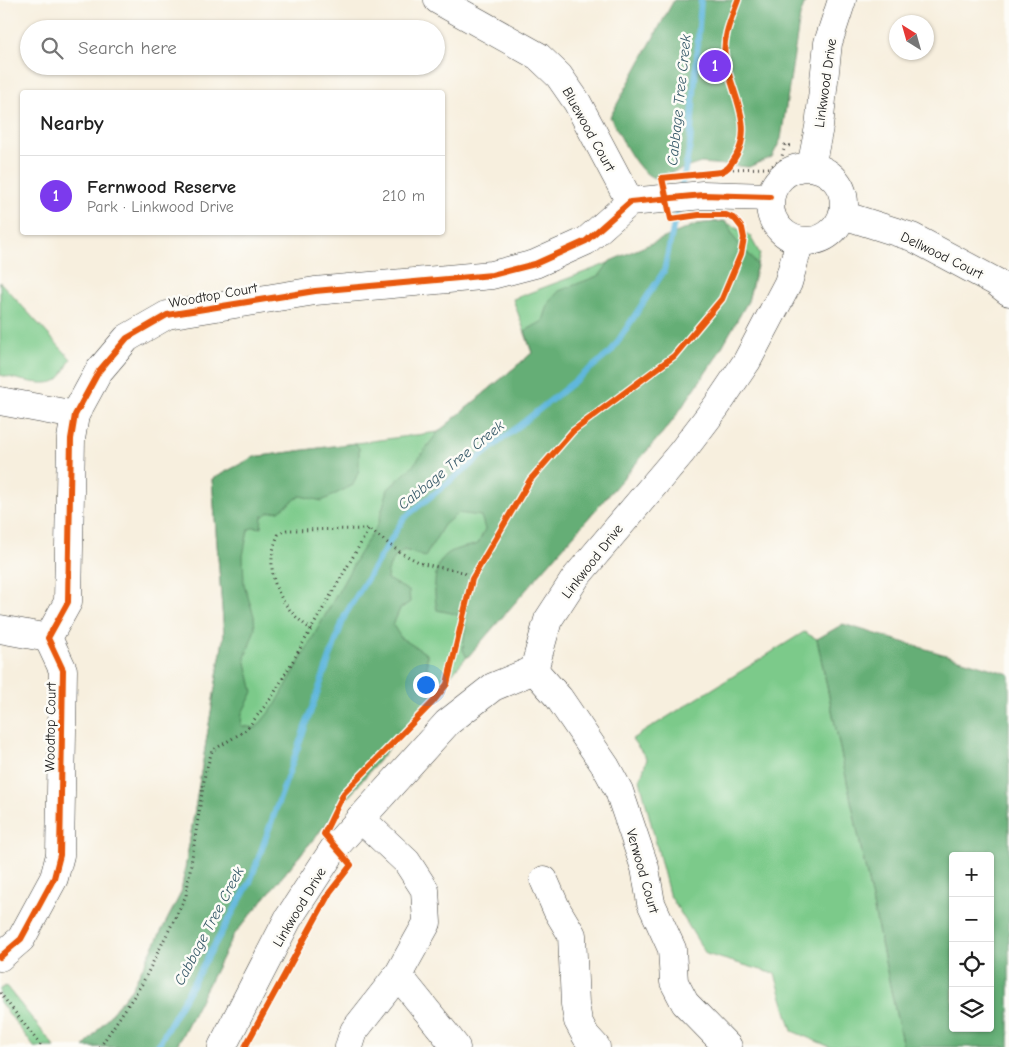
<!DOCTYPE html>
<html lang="en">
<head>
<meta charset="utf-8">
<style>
	body { margin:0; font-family:"Comic Neue",sans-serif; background:#f2f2f2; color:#222 }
	.controls { position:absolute; right:15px; bottom:15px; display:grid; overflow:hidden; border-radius:5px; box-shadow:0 1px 4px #0004 }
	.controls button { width:45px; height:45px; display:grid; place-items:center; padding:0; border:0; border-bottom:1px solid #e0e0e0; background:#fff; color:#222; font:25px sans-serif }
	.compass { position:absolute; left:889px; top:15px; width:45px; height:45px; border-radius:50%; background:#fff; box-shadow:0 1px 4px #0004; rotate:323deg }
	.you { position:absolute; left:425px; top:684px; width:18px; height:18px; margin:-12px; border:4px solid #fff; border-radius:50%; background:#1a73e8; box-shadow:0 0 0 8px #1a73e833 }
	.badge { display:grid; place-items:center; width:32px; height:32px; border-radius:50%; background:#7c3aed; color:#fff; font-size:16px; font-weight:700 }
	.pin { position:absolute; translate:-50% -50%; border:2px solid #fff; box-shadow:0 1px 5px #0006 }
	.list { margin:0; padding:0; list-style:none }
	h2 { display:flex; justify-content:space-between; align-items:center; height:65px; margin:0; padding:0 20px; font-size:21px }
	h2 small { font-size:16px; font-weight:400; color:#767676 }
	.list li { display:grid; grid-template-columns:32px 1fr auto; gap:15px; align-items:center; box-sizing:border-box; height:80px; padding:0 20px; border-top:1px solid #e0e0e0 }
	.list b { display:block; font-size:19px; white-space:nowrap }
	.list p { margin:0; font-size:16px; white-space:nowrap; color:#767676 }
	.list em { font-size:16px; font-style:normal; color:#767676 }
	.icon { flex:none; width:28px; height:28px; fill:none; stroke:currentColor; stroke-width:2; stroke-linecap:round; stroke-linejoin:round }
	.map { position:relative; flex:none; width:1009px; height:1047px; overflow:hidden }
	.search { position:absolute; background:#fff; box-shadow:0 1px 4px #0004; left:20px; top:20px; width:425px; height:55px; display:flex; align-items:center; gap:12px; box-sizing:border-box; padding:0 18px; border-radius:28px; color:#767676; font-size:19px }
	.panel { position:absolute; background:#fff; box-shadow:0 1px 4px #0004; left:20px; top:90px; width:425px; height:145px; border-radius:5px }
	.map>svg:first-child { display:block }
	.green { fill:#7cca8a; stroke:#4c7353 }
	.forest { fill:#65ae76; stroke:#406549; fill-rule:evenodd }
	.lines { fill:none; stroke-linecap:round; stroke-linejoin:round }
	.stream { stroke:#60b7dd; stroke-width:6 }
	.minor-casing { stroke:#3d3c39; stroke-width:29 }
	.path { stroke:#3d3c39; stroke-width:3; stroke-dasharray:1 4; stroke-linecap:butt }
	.minor { stroke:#fff; stroke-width:28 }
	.cycleway-casing { stroke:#fdfcf7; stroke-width:9 }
	.cycleway { stroke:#e8590c; stroke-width:6 }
	.labels { text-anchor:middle; stroke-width:5; stroke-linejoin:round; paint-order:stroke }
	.street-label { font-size:14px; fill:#1c1c1c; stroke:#fdfcf7 }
	.water-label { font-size:15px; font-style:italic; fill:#375a69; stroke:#fdfcf7 }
</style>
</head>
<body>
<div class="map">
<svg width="1009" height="1047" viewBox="0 0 1009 1047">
	<rect width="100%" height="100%" fill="#fdfcf7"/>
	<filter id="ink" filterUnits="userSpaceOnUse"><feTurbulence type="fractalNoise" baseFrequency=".02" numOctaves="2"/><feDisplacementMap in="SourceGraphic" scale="10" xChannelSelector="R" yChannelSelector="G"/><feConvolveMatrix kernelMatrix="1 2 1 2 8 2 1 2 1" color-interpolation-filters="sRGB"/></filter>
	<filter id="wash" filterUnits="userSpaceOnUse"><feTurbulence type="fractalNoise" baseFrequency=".0096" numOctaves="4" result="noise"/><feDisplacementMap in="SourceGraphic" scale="20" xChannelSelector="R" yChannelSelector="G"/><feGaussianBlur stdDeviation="1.12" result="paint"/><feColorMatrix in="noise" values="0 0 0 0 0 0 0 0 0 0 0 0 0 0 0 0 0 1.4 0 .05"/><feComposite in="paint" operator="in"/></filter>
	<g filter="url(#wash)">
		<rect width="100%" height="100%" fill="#f7efde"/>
		<!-- green -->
		<g class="green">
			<path d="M724,221L750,236L760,254L748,301L715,359L671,423L429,700L233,936L176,1047H84L132,988L181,893L224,634L212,479L254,457L438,432L532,353L513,299L601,266L697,224Z"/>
			<path d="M0,282L71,359C67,365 64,374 59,379C48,389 14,378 0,375Z"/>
			<path d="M804,632L817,639L903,1047H830L792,1031L775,974L706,954L669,894L640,780L647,759L632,739Z"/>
			<path d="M6,986L55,1047H34L0,1002V989Z"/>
		</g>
		<!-- forest -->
		<g class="forest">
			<path d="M674,0H806L800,16L781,139L772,157L749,167L701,163L654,178C635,171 620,134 610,117Z"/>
			<path d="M724,221C731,225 730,233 735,239C742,249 751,254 757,265L748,301L715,359L671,423L467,658L463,650L465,626L456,614L437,610C434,594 432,568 445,556C453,548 468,547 478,544L485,529L481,516L458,513L444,525L425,557L404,550C393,558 388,565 387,579L409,591L410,602L400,609L393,625L401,638L427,654V667L439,678L429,700L233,936L176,1047H84L132,988L181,893L224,634L212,479L254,457L355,443L359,448V470L353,485L322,501L300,496L279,511L269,512L262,517L261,528L254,527L248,530L243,556L244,584L254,616L255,629L245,658L253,692L242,713L241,726L256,728L276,704L358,556L378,524L388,489L412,467L438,432L532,353L525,331L543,321L549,302L559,291L600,275L610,261L697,224Z"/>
			<path d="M843,624L1009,674V1047H903L817,639ZM953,856H990V1028H953Z"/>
		</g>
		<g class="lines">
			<!-- stream -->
			<g class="stream">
				<path d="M681,190L690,145L701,0"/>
				<path d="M157,1047L250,882L345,615L404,518L611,352L664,271L678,205"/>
			</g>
		</g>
	</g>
	<g filter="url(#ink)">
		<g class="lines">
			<!-- minor casing -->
			<g class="minor-casing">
				<g id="minor">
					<path d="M438,0L538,56L559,76L577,102L630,202"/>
					<circle cx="807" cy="204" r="37"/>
					<path d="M811,167L819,127L828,43L842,0"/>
					<path d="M843,215L912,237L996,282L1009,292"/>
					<path d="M0,401L75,415"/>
					<path d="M0,629L48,638"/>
					<path d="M534,670L559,698L606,767L619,791L645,868L651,903L672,949L674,982L685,1003L728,1047"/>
					<path d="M544,880L557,910L572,935L575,1004L578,1021L586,1036L596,1047"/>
					<path d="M0,957L21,939L54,878L60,855L63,670L48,638L68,602L71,439L75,415L99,371L127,338L167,315L315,291L492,275L535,264L586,241L630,202L703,195L770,197"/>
					<path d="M398,975L456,1047"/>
					<path d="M222,1047L288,919L335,847L447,723L493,687L534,670L548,620L576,577L681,453L716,407L747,361L788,283L800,241"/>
					<path d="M349,1047L354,1031L398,975L427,923L425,890L407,862L360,818"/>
				</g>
			</g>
			<!-- path -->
			<g class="path">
				<path d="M728,169L769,168L781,160L785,145L791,146"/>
				<path d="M312,630C279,607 261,572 279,533L287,530L369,529"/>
				<path d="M0,993L42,1047"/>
				<path d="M100,1047L142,984L186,896L205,774L212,751L246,730L272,697L369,529L401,553L423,564L463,572L472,579"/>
			</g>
			<!-- minor -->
			<use href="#minor" class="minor"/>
			<!-- cycleway casing -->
			<g class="cycleway-casing">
				<g id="cycleway">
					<path d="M0,957L21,939L54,878L60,855L63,670L48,638L68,602L71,439L75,415L99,371L127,338L167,315L315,291L492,275L535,264L586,241L630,202L703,195L770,197"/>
					<path d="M245,1047L330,892L351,865L324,834L344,793L433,702L447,684L472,579L530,480L573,431L674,356L722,299L741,254L744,238L742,228L735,219L726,215H699L671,219L662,178L721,172C729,169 731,164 736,156C755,124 729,89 725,56C722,38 732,17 738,0"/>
				</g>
			</g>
			<!-- cycleway -->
			<use href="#cycleway" class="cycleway"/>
		</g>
	</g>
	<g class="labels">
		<!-- street labels -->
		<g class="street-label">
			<text transform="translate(825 83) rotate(-82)" y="5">Linkwood Drive</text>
			<text transform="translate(589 129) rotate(61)" y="5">Bluewood Court</text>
			<text transform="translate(942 255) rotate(26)" y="5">Dellwood Court</text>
			<text transform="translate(213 295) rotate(-10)" y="5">Woodtop Court</text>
			<text transform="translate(592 561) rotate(-52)" y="5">Linkwood Drive</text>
			<text transform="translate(50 727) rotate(-89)" y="5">Woodtop Court</text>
			<text transform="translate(643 871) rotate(74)" y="5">Verwood Court</text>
			<text transform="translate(299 907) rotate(-59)" y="5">Linkwood Drive</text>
		</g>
		<!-- water labels -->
		<g class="water-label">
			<text transform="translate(679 100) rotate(-84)" y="5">Cabbage Tree Creek</text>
			<text transform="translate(451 465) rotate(-39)" y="5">Cabbage Tree Creek</text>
			<text transform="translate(209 926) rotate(-62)" y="5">Cabbage Tree Creek</text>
		</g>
	</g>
</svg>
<div class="controls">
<button>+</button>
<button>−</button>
<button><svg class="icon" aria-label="locate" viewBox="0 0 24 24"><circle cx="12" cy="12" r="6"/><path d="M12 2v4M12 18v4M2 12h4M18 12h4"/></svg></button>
<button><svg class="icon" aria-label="layers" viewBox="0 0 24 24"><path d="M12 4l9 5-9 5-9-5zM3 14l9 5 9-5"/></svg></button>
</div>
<svg class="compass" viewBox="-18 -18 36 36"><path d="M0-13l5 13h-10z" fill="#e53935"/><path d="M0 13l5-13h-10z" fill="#767676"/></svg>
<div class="you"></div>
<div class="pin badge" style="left:715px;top:66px">1</div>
<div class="search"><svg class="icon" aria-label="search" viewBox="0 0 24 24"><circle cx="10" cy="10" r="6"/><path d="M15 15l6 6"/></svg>Search here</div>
<section class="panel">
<h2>Nearby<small></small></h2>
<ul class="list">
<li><span class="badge">1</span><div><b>Fernwood Reserve</b><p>Park · Linkwood Drive</p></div><em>210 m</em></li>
</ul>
</section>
</div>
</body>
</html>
